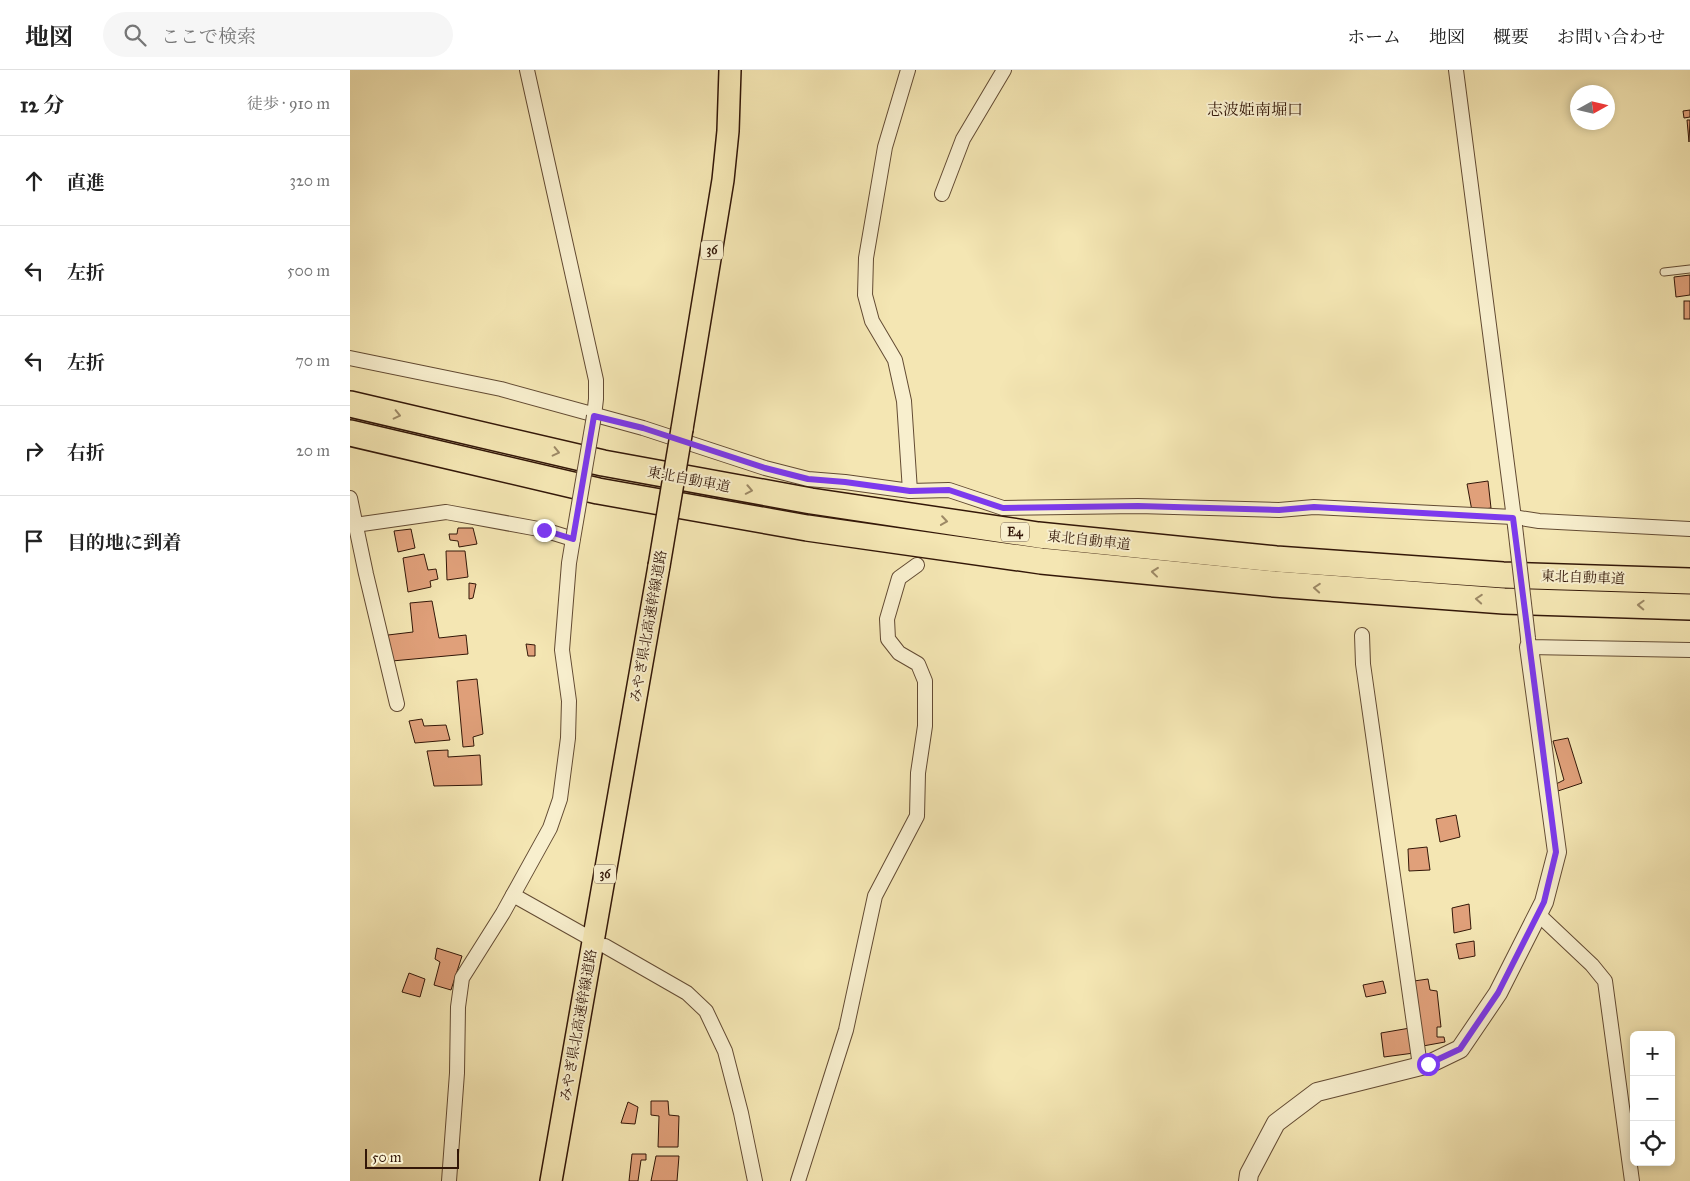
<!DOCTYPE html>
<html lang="ja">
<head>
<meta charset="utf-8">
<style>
	body { margin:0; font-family:"IM FELL Great Primer","Noto Serif JP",serif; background:#f6f6f6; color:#222 }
	.controls { position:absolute; right:15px; bottom:15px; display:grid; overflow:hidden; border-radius:8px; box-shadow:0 2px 8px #0003 }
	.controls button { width:45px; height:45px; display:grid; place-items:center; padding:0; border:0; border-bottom:1px solid #e0e0e0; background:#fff; color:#222; font:25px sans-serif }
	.compass { position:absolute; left:1220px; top:15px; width:45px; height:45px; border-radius:50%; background:#fff; box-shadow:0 2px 8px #0003; rotate:82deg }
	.scale { position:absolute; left:15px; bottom:12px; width:94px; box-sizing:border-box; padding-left:5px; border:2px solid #331708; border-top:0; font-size:14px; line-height:18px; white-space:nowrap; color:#331708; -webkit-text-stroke:4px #f8efce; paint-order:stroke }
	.stop { position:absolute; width:15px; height:15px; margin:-11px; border:4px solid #7c3aed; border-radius:50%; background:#fff }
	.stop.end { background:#7c3aed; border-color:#fff; box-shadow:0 1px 5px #0008 }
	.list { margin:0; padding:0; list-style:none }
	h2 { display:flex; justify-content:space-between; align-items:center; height:65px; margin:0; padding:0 20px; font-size:21px }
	h2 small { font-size:16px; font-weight:400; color:#767676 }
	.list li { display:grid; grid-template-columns:32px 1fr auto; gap:15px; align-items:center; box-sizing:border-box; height:90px; padding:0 20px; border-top:1px solid #e0e0e0 }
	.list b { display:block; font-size:19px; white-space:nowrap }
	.list em { font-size:16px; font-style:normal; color:#767676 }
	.icon { flex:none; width:28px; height:28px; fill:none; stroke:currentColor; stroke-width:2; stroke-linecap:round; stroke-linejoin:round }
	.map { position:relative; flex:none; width:1340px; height:1111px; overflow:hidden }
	header { display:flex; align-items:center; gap:30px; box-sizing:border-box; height:70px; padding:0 25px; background:#fff; border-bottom:1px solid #e0e0e0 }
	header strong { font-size:24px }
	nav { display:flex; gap:28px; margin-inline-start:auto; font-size:18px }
	.search { width:350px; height:45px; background:#f6f6f6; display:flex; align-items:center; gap:12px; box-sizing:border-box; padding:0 18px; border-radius:28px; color:#767676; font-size:19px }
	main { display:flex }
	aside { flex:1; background:#fff }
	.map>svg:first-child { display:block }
	.building { fill:#e0a07a; stroke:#331708 }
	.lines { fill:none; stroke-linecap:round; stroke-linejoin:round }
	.service-casing { stroke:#634b33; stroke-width:9 }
	.minor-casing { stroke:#634b33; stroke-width:16 }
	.tertiary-casing { stroke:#634b33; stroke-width:20 }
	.primary-casing { stroke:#331708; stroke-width:24 }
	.motorway-casing { stroke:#331708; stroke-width:28 }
	.service { stroke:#f8efce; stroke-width:7 }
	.minor { stroke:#f8efce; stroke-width:14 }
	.tertiary { stroke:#f8efce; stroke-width:18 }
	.primary { stroke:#f4e6b3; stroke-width:21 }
	.motorway { stroke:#f4e6b3; stroke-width:25 }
	.minor-bridge-casing { stroke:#634b33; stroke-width:16; stroke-linecap:butt }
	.primary-bridge-casing { stroke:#331708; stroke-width:24; stroke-linecap:butt }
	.minor-bridge { stroke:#f8efce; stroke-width:14 }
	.primary-bridge { stroke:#f4e6b3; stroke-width:21 }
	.oneway { stroke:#9d8966 }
	.route { stroke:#7c3aed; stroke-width:6 }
	.labels { text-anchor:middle; stroke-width:4; stroke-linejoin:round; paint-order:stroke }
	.shield { fill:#f8efce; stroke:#6e5843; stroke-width:1 }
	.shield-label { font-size:12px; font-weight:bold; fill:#331708 }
	.street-label { font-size:14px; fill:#331708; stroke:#f8efce }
	.quarter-label { font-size:16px; fill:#331708; stroke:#f8efce }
</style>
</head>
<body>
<header>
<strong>地図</strong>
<div class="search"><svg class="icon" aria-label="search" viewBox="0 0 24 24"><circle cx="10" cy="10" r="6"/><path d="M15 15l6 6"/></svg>ここで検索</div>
<nav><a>ホーム</a><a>地図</a><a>概要</a><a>お問い合わせ</a></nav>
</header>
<main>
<aside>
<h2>12 分<small>徒歩 · 910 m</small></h2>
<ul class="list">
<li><svg class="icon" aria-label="ahead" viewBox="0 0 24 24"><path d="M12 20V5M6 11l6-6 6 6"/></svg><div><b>直進</b></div><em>320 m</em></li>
<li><svg class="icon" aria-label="left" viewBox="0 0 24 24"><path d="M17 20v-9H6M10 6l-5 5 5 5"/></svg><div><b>左折</b></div><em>500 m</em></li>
<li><svg class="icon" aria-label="left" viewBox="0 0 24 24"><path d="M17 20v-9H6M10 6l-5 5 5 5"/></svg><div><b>左折</b></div><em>70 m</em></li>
<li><svg class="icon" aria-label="right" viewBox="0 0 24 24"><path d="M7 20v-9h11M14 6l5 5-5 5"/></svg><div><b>右折</b></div><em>20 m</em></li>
<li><svg class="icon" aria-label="arrive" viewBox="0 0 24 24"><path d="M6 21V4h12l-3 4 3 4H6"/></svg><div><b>目的地に到着</b></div></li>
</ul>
</aside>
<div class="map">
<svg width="1340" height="1111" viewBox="0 0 1340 1111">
	<rect width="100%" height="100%" fill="#f4e6b3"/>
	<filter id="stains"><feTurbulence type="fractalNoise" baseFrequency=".004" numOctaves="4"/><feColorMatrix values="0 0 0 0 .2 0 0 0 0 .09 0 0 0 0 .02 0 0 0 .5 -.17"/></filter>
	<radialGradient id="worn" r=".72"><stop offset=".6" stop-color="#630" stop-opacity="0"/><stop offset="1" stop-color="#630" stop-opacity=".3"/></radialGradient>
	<!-- building -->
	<g class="building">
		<path d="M1340,40V47L1334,48L1333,41Z"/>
		<path d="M1337,50H1340L1339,72Z"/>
		<path d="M1340,205V225L1326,227L1324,207Z"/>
		<rect x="1334" y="231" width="6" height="18"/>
		<path d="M1138,411L1141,438L1122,441L1117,414Z"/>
		<path d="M108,458H123L127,474L109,477L108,471L100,470L99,464H107Z"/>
		<path d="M61,459L65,478L48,482L44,461Z"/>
		<path d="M96,481H115L118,507L97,510Z"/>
		<path d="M74,484L78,500L86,499L88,509L80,511L81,517L58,522L53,488Z"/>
		<path d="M119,513L126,514L123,528L119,529Z"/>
		<path d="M82,531L89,568L116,565L118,584L42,591L38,565L63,562L60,533Z"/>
		<path d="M176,574L185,575V586H178Z"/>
		<path d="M127,609L133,664L123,667L124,676L113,677L107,611Z"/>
		<path d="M72,649L74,656L96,655L100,670L65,673L59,651Z"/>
		<path d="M1218,668L1232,713L1208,721L1206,714L1214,710L1203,671Z"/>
		<path d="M98,680V687L130,685L132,715L84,716L77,681Z"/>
		<path d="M1106,745L1110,767L1090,772L1086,749Z"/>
		<path d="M1077,777L1080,800L1059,801L1058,779Z"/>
		<path d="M1119,834L1121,859L1104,863L1102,838Z"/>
		<path d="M1124,871L1125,886L1109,889L1106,874Z"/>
		<path d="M87,878L112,886L101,920L84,915L90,892L85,889Z"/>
		<path d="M59,903L75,909L70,927L52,922Z"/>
		<path d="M1078,909L1080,920L1087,921L1091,957H1087V967H1094L1095,972L1073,976L1064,911Z"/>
		<path d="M1033,911L1036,923L1016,927L1013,915Z"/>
		<path d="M1060,958L1064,983L1034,987L1031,963Z"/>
		<path d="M301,1031H318L319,1045L329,1046L328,1077H308L309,1046L301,1045Z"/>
		<path d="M278,1032L288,1037L285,1054L271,1053Z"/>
		<path d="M282,1084H296V1090H291L288,1111H279Z"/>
		<path d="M306,1086H329L327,1111H301Z"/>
	</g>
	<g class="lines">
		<!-- service casing -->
		<g class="service-casing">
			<path id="service" d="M1314,202L1340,199"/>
		</g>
		<!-- minor casing -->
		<g class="minor-casing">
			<g id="minor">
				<path d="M177,0L246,310V329L244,346"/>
				<path d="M558,0L535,77L516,188L515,225L522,251L545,290L554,331L560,421"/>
				<path d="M1106,0L1165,456"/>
				<path d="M592,124L613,69L654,0"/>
				<path d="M0,288L151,319L293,358L415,398L458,409L495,412L560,421L599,420L653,438L788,436L929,440L964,437L1163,447L1189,451L1340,459"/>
				<path d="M0,428L16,504L47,634"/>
				<path d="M5,455L96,442L194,460L223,469L219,493L212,580L219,631L218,668L210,729L200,758L153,843L112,908L108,937L107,1003L99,1111"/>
				<path d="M1012,565L1013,594L1070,996"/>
				<path d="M1178,569L1179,577L1340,580"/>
				<path d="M163,825L236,866"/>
				<path d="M1188,844L1242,895L1255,911L1282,1111"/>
				<path d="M255,876L337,923L356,941L375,981L391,1043L405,1111"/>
				<path d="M448,1111L496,960L525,826L567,746L568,703L575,656V611L568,594L549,583L538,569L537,549L549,508L567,495"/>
			</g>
		</g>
		<!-- tertiary casing -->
		<g class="tertiary-casing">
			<path id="tertiary" d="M898,1111L899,1104L926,1053L967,1022L1079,994L1110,979L1148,923L1194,832L1207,782L1179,577"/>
		</g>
		<!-- primary casing -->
		<g class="primary-casing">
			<g id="primary">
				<path d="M332,359L373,110L378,61L380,0"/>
				<path d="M201,1111L309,496"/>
			</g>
		</g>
		<!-- motorway casing -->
		<g class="motorway-casing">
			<g id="motorway">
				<path d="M0,334L253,393L461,431L688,465L926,489L1153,505L1340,511"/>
				<path d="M0,363L248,421L457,458L691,491L924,514L1154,531L1340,537"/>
			</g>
		</g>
		<!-- service -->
		<use href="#service" class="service"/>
		<!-- minor -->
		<use href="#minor" class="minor"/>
		<!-- tertiary -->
		<use href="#tertiary" class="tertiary"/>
		<!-- primary -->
		<use href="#primary" class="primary"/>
		<!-- motorway -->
		<use href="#motorway" class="motorway"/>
		<!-- minor-bridge casing -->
		<g class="minor-bridge-casing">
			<g id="minor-bridge">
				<path d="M1165,456L1178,568"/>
				<path d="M223,469L244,346"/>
			</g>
		</g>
		<!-- primary-bridge casing -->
		<g class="primary-bridge-casing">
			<path id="primary-bridge" d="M309,496L332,359"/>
		</g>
		<!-- minor-bridge -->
		<use href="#minor-bridge" class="minor-bridge"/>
		<!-- primary-bridge -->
		<use href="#primary-bridge" class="primary-bridge"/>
	</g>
	<!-- one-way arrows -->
	<defs><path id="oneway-chevron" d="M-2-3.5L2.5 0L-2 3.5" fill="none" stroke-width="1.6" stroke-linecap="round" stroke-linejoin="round" transform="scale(1.25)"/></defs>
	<g class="oneway">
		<use href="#oneway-chevron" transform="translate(47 345) rotate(13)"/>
		<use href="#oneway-chevron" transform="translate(206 382) rotate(13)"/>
		<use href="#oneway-chevron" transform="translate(399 420) rotate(11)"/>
		<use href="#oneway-chevron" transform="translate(594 451) rotate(8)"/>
		<use href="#oneway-chevron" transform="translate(805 502) rotate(-174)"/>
		<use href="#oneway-chevron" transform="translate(967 518) rotate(-176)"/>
		<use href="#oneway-chevron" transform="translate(1129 529) rotate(-176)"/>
		<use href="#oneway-chevron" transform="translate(1291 535) rotate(-178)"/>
	</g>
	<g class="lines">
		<!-- route -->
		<path class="route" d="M194,460L223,469L244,346L293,358L415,398L458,409L495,412L560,421L599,420L653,438L788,436L929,440L964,437L1163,448L1206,782L1194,832L1148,923L1110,979L1078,994"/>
	</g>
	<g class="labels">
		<!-- shield labels -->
		<g class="shield">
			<rect x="351" y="170.5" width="22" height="19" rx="4"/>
			<rect x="651" y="452.5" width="28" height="19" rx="4"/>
			<rect x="244" y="794.5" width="22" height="19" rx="4"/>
		</g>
		<g class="shield-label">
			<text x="362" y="184">36</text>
			<text x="665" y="466">E4</text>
			<text x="255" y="808">36</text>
		</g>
		<!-- street labels -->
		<g class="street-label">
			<text transform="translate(339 409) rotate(11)" y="5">東北自動車道</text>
			<text transform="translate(739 470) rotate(6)" y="5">東北自動車道</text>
			<text transform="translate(1233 507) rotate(2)" y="5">東北自動車道</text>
			<text transform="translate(298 556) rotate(-80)" y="5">みやぎ県北高速幹線道路</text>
			<text transform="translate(228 955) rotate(-80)" y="5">みやぎ県北高速幹線道路</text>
		</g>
		<!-- quarter labels -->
		<g class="quarter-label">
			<text x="905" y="45">志波姫南堀口</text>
		</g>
	</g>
	<rect width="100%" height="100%" filter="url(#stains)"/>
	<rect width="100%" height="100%" fill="url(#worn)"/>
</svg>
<div class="controls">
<button>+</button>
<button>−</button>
<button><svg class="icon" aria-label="locate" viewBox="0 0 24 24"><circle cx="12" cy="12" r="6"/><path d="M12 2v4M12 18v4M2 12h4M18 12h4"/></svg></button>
</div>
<svg class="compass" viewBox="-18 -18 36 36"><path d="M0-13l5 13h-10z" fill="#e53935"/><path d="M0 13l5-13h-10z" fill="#767676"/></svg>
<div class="scale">50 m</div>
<div class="stop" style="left:1078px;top:994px"></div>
<div class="stop end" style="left:194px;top:460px"></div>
</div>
</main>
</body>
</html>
